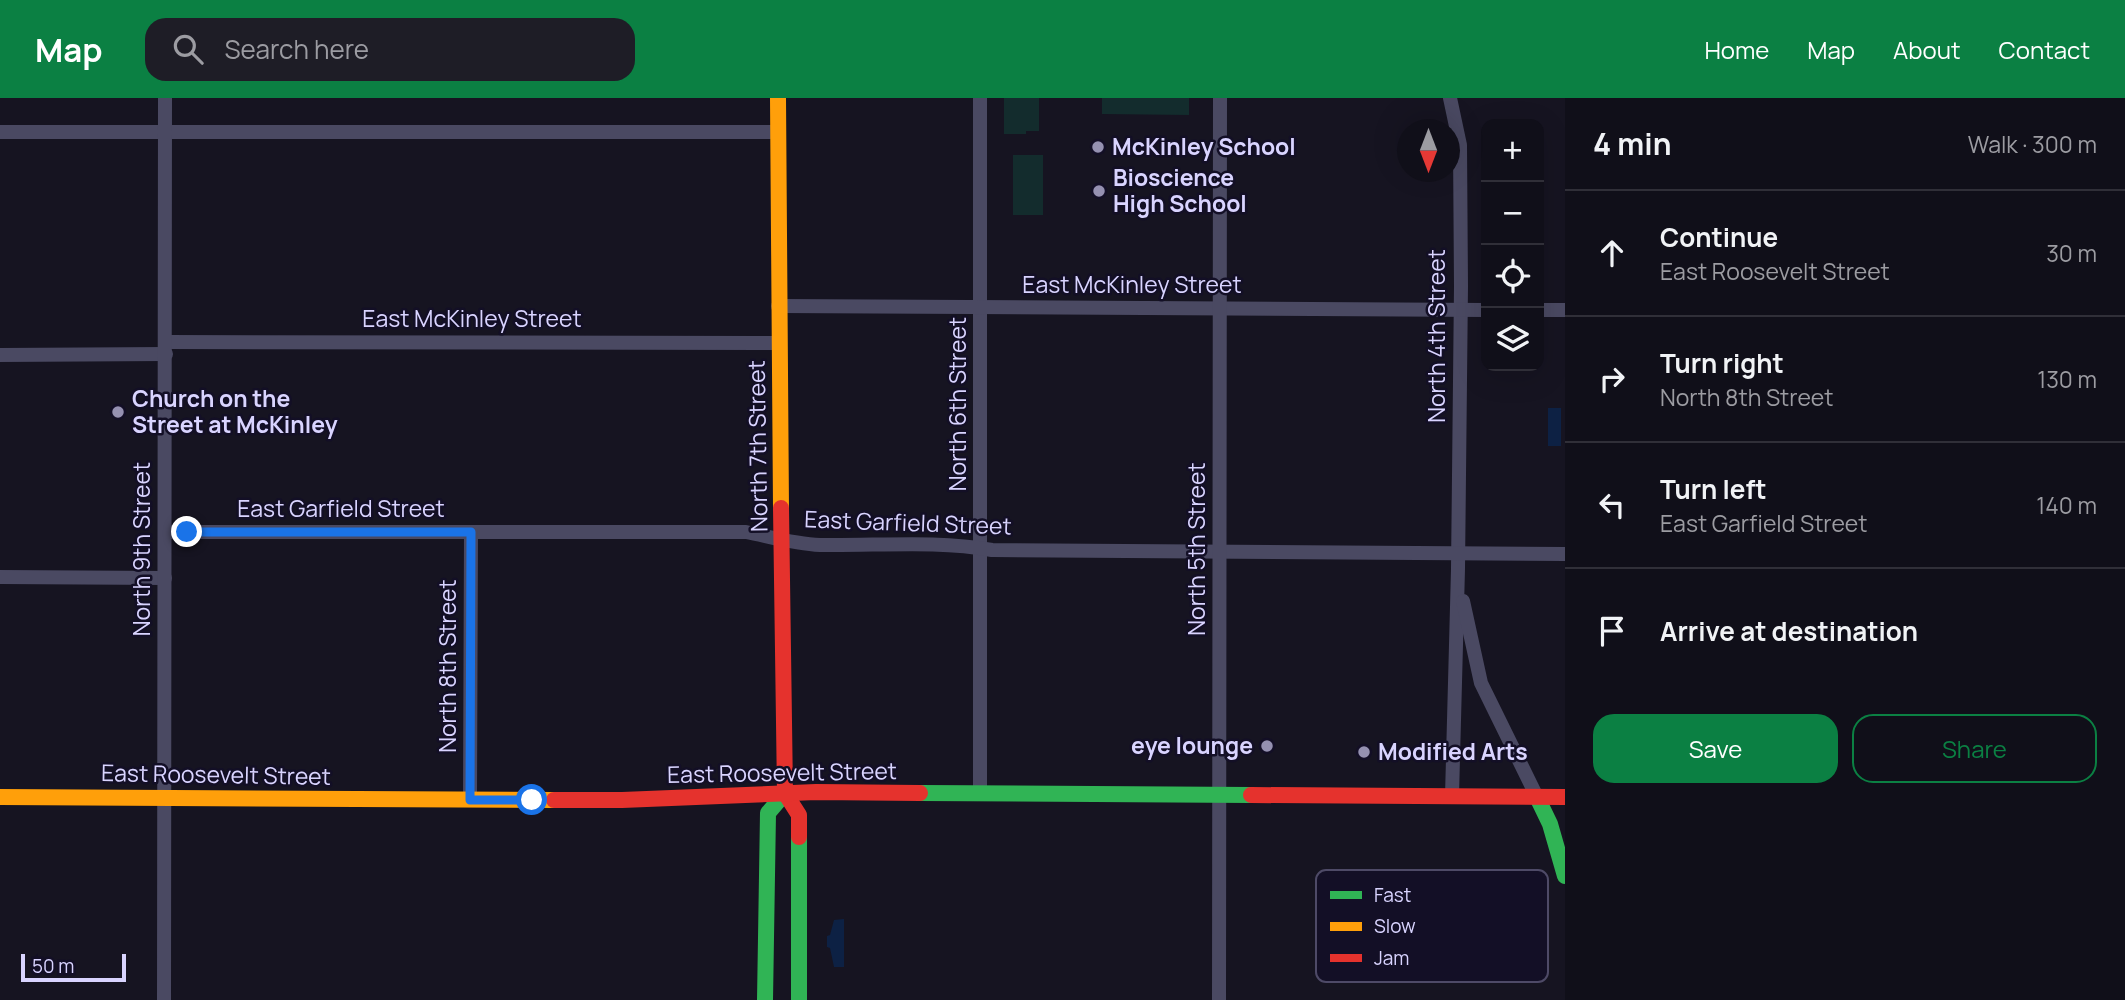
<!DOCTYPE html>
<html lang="en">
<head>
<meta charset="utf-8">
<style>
	body { margin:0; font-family:Manrope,sans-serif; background:#1e1d26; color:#f1f3f6 }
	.controls { position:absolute; right:21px; top:21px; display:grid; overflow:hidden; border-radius:14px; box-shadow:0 7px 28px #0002 }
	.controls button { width:63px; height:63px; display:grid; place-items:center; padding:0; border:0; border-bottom:2px solid #302f38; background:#100f19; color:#f1f3f6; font:35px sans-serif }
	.compass { position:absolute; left:1397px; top:21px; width:63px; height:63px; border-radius:50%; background:#100f19; box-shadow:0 7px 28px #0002; rotate:180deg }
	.scale { position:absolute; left:21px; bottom:18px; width:105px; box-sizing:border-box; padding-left:7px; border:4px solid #d9d4ff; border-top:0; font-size:19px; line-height:24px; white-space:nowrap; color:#d9d4ff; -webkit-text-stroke:5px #130f26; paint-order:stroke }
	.stop { position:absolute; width:21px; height:21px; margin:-16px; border:5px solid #1a73e8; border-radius:50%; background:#fff }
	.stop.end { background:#1a73e8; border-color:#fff; box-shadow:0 2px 7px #0008 }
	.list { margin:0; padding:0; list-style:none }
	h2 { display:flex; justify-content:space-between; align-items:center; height:91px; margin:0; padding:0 28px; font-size:30px }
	h2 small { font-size:23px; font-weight:400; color:#9c9ca2 }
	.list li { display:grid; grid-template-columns:46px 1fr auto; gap:21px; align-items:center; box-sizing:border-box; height:126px; padding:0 28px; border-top:2px solid #302f38 }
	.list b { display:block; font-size:26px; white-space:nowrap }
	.list p { margin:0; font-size:23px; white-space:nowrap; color:#9c9ca2 }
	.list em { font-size:23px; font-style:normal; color:#9c9ca2 }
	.actions { display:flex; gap:14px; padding:21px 28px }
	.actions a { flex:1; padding:16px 0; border:2px solid #0b8043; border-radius:21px; text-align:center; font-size:24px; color:#0b8043 }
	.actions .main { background:#0b8043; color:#fff }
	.icon { flex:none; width:38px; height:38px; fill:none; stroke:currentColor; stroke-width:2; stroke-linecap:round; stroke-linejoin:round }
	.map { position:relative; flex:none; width:1565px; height:902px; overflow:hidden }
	header { display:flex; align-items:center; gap:42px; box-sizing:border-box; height:98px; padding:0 35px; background:#0b8043; color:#fff }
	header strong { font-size:33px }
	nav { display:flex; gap:38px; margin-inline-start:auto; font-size:24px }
	.search { width:490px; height:63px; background:#1e1d26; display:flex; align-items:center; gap:18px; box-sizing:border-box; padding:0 24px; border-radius:21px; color:#9c9ca2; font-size:26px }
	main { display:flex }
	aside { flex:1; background:#100f19 }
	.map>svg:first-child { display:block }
	.green { fill:#132c2d }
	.water { fill:#0d2144 }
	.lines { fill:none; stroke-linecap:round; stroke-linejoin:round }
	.street { stroke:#4a4962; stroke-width:14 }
	.fast { stroke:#30b455; stroke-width:16 }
	.slow { stroke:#ff9f0a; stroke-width:16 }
	.jam { stroke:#e5322d; stroke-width:16 }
	.route { stroke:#1a73e8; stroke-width:9 }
	.poi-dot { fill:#9591b1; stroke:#130f26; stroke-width:2.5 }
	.labels { text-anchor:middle; stroke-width:5; stroke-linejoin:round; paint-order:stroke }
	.poi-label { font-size:23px; font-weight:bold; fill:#d9d4ff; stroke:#130f26; text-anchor:start }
	.street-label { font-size:23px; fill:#d9d4ff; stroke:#130f26 }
	.key { fill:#130f26; stroke:#4e4a67; stroke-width:2 }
	.key-label { font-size:19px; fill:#d9d4ff }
</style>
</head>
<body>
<header>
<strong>Map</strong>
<div class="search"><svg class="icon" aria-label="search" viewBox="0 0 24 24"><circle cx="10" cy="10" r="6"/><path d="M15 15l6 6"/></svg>Search here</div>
<nav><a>Home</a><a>Map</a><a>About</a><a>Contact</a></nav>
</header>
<main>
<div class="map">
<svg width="1565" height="902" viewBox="0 0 1565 902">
	<rect width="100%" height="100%" fill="#161421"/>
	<!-- green -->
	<g class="green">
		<path d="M1004,0H1039V33H1026V36H1004Z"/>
		<path d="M1102,0H1189V17L1102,16Z"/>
		<rect x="1013" y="57" width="30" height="60"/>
	</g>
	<!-- water -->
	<g class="water">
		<rect x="1548" y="310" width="13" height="38"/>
		<path d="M844,821V869H834L830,850L827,849V838L830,837L834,822Z"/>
	</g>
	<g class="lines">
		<!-- street -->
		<g class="street">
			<path d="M980,0V696"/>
			<path d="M1450,0L1460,47L1461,188L1458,471L1452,698"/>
			<path d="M0,34H778"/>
			<path d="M778,208L1486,212"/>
			<path d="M1539,212H1565"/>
			<path d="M166,244L778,245"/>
			<path d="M0,257L166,256"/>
			<path d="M165,434H746C771,439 795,446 820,447C877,448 936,442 992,452L1565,456"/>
			<path d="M0,479L165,480"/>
			<path d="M1463,503L1481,585L1537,699"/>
			<path d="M470,702L471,434"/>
			<path d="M164,902L165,0"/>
			<path d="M1219,902L1220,0"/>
		</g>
		<!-- fast -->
		<g class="fast">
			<path d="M920,695L1251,697"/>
			<path d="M1537,699L1550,726L1565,778"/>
			<path d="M799,739V902"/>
			<path d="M765,902L768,715L785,695"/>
		</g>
		<!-- slow -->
		<g class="slow">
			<path d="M778,0L781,410"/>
			<path d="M0,699L554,702"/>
		</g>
		<!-- jam -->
		<g class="jam">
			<path d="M781,410L785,695L799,717V739"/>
			<path d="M1251,697L1565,699"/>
			<path d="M554,702H622L816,694L920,695"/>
		</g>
	</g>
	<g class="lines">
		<!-- route -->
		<path class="route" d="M187,434H471L470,702H532"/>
	</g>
	<!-- markers -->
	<g class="poi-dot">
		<circle cx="1098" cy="49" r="7"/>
		<circle cx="1099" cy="93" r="7"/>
		<circle cx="118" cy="314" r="7"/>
		<circle cx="1267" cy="648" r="7"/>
		<circle cx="1364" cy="654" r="7"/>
	</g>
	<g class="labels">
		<!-- poi labels -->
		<g class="poi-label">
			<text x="1112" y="57">McKinley School</text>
			<text x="1113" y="88">Bioscience<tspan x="1113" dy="26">High School</tspan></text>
			<text x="132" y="309">Church on the<tspan x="132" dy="26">Street at McKinley</tspan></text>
			<text x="1253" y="656" text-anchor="end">eye lounge</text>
			<text x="1378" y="662">Modified Arts</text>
		</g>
		<!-- street labels -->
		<g class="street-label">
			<text x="1132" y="195">East McKinley Street</text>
			<text x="472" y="229">East McKinley Street</text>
			<text transform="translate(1437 238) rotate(-90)" y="8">North 4th Street</text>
			<text transform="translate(958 306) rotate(-90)" y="8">North 6th Street</text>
			<text transform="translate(758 348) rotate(-91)" y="8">North 7th Street</text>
			<text x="341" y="419">East Garfield Street</text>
			<text transform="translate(908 425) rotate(2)" y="8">East Garfield Street</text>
			<text transform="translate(142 451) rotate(-90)" y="8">North 9th Street</text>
			<text transform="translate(1197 451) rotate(-90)" y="8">North 5th Street</text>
			<text transform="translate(448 568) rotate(-90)" y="8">North 8th Street</text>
			<text transform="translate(782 675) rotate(-1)" y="8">East Roosevelt Street</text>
			<text transform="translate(216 677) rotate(1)" y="8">East Roosevelt Street</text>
		</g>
	</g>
	<!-- legend -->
	<rect x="1316" y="772" width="232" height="112" rx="10" class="key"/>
	<rect x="1330" y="793" width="32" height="8" fill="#30b455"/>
	<rect x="1330" y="824" width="32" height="9" fill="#ff9f0a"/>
	<rect x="1330" y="856" width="32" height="8" fill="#e5322d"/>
	<g class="key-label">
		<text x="1374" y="804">Fast</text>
		<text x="1374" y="835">Slow</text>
		<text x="1374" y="867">Jam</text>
	</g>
</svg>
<div class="controls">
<button>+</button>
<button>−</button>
<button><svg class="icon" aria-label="locate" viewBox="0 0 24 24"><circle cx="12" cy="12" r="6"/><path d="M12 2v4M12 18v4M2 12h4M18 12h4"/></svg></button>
<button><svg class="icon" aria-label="layers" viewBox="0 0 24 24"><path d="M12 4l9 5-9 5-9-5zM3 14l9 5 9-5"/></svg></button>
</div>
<svg class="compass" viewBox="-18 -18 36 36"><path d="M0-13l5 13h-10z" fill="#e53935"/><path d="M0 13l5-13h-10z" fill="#9c9ca2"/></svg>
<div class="scale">50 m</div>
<div class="stop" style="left:532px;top:702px"></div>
<div class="stop end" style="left:187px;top:434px"></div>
</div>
<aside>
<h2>4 min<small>Walk · 300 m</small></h2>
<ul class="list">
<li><svg class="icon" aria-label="ahead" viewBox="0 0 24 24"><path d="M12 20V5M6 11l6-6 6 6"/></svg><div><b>Continue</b><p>East Roosevelt Street</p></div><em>30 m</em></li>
<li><svg class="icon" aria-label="right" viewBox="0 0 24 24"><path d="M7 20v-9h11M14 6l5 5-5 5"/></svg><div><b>Turn right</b><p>North 8th Street</p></div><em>130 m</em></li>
<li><svg class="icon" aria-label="left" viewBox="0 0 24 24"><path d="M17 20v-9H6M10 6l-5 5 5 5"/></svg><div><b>Turn left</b><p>East Garfield Street</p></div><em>140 m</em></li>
<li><svg class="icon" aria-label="arrive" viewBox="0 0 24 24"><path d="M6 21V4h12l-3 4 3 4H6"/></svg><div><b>Arrive at destination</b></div></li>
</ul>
<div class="actions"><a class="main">Save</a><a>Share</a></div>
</aside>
</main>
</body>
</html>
